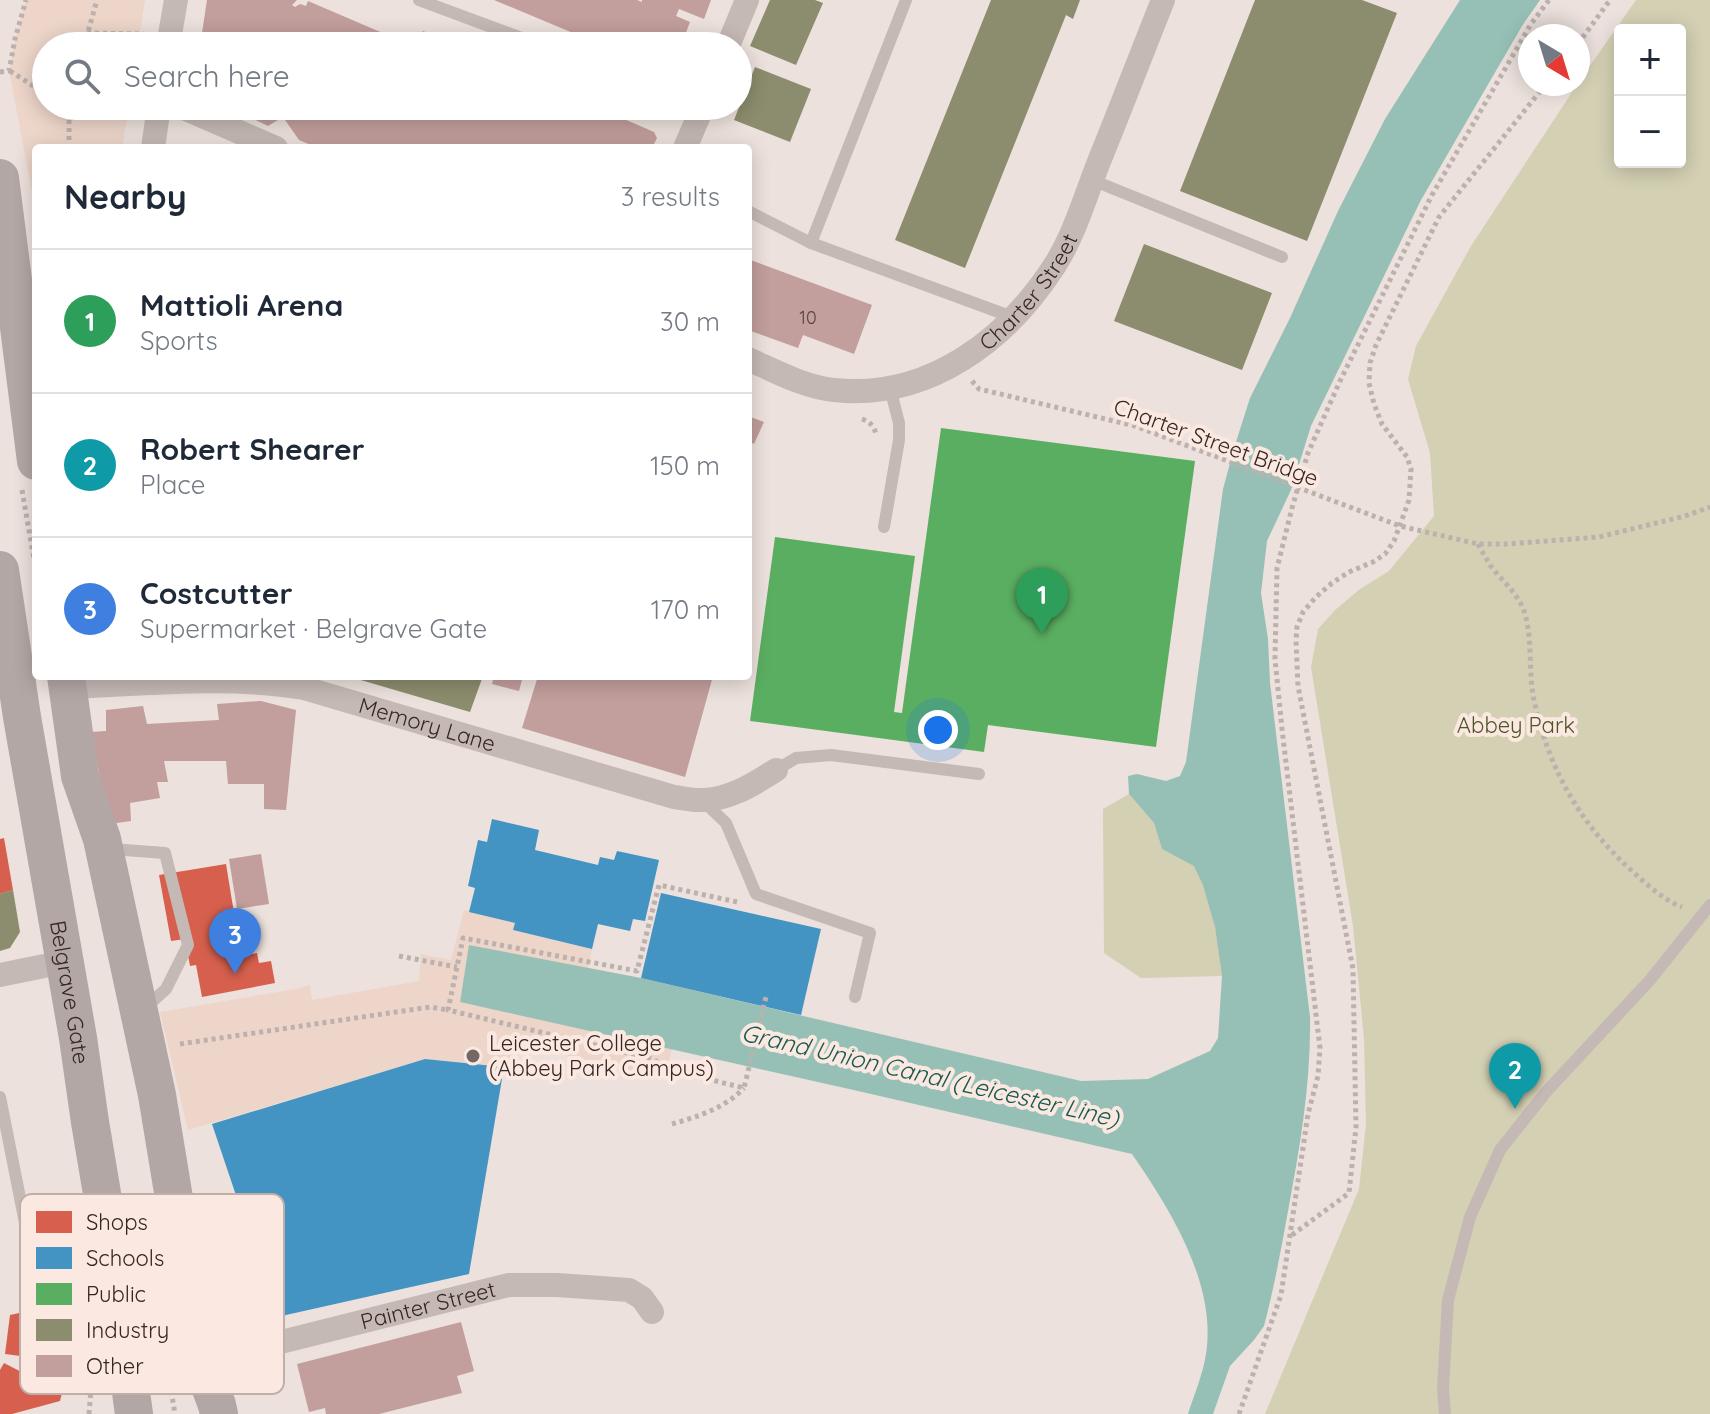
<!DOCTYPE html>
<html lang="en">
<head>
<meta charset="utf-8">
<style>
	body { margin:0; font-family:Quicksand,sans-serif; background:#f6f6f7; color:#1f2937 }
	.controls { position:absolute; right:24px; top:24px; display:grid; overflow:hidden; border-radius:8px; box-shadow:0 4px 20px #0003 }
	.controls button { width:72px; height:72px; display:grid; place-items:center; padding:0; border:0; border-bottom:2px solid #e0e1e3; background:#fff; color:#1f2937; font:40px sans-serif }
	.compass { position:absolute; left:1518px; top:24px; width:72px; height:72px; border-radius:50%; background:#fff; box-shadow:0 4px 20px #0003; rotate:142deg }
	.you { position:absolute; left:938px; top:730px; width:28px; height:28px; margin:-20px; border:6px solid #fff; border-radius:50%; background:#1a73e8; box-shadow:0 0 0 12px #1a73e833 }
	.badge { display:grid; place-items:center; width:52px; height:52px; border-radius:50%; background:#0b8043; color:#fff; font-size:26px; font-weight:700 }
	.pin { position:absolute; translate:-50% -66px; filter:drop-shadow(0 2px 4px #0008) }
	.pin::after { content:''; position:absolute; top:42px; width:28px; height:24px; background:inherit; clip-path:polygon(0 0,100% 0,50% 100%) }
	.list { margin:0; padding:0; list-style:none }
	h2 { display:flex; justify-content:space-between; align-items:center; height:104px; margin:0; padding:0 32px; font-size:34px }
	h2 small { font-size:26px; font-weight:400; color:#747a83 }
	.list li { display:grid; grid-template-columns:52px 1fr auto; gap:24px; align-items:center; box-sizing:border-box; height:144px; padding:0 32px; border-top:2px solid #e0e1e3 }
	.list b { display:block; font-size:30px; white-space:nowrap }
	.list p { margin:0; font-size:26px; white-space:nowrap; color:#747a83 }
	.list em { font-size:26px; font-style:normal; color:#747a83 }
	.icon { flex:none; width:44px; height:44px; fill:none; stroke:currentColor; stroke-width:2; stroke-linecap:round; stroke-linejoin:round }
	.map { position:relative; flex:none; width:1710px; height:1414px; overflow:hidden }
	.search { position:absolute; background:#fff; box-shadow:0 4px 20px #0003; left:32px; top:32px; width:720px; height:88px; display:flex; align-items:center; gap:20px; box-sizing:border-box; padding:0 28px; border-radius:44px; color:#747a83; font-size:30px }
	.panel { position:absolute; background:#fff; box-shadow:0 4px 20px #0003; left:32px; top:144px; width:720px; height:536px; border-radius:8px }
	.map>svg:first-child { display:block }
	.green { fill:#d3d0b4; fill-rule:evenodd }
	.plaza { fill:#edd5c9 }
	.water { fill:#96c0b6 }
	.shops { fill:#d6604d }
	.schools { fill:#4393c3 }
	.public { fill:#5aae61 }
	.industry { fill:#8c8c6e }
	.building { fill:#c29e9c }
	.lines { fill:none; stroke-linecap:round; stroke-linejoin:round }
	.path { stroke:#bdb1ae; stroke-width:5; stroke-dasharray:4 4; stroke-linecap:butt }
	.service { stroke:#c5b9b5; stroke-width:12 }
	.minor { stroke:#c5b9b5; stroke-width:24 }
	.primary { stroke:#b3a7a5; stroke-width:38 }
	.poi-dot { fill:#756764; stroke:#fbe9e1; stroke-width:3 }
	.labels { text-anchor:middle; stroke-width:8; stroke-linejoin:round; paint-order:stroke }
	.number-label { font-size:18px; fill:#584442 }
	.street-label { font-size:22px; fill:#352624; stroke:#fbe9e1 }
	.park-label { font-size:22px; fill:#4f5526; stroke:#fbe9e1 }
	.poi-label { font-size:22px; fill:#352624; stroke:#fbe9e1; text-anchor:start }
	.water-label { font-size:24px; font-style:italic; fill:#165a4f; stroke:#fbe9e1 }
	.key { fill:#fbe9e1; stroke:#c0aea8; stroke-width:2 }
	.key-label { font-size:22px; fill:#352624 }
</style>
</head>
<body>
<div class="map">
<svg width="1710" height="1414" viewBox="0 0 1710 1414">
	<rect width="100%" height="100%" fill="#ece1dc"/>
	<!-- green -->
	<g class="green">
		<path d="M1636,0H1710V1414H1265L1359,1189L1366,1124L1364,1039L1353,926L1311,667L1318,629L1335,610L1360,589L1389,571L1434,516L1430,453L1408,379L1416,346L1471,246L1582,77ZM1620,30H1680V162H1620Z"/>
		<path d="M1129,794L1154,823L1162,849C1171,854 1188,859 1195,867C1211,886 1219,950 1222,976L1141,978L1104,953L1103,809Z"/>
	</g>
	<!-- plaza -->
	<g class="plaza">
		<path d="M26,0H145L138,46H46V106H129L122,148H36V212L9,71L15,39Z"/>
		<path d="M464,910L515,923L513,930L592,949L588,968L470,945L460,1002L672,1049L665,1078L513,1043L508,1067L425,1059L188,1130L160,1012L296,989L310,985L312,1000L419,981L421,954L451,960Z"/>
	</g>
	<!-- water -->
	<path class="water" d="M1460,0H1540L1522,26L1421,200L1311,426L1291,490L1267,541L1261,593L1268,639L1270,683L1310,1017C1311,1083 1300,1147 1288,1211C1281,1250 1274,1288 1264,1326L1254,1340L1230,1366L1213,1414H1188C1194,1395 1203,1374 1206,1354C1217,1284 1170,1209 1132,1154L858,1091L460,1002L469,945L641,978L1081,1081L1148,1079L1210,1051L1218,1038L1222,976L1215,927L1203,885L1194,866L1162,849L1154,823L1129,794L1128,776L1137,774L1166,781L1180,776L1186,762L1223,489L1235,445L1250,398L1290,318L1338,211L1385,119Z"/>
	<!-- shops -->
	<g class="shops">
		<path d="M4,838L13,890L0,894V839Z"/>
		<path d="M226,864L241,956L257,953L259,963L271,961L275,983L202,997L196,965L190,966L185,939L171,941L159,875Z"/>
		<path d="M52,1306L28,1357L5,1354L10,1315Z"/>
		<path d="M4,1363L62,1393L60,1401L12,1414H0V1370Z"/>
	</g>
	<!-- schools -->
	<g class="schools">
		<path d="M492,819L539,830L535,850L598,865L600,857L614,860L617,851L659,860L645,921L633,919L630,931L598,924L592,949L513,930L515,923L469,912L475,888L468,886L478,840L487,842Z"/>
		<path d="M661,893L821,929L801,1015L641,978Z"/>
		<path d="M425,1059L504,1067L469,1274L277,1317L212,1124Z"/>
	</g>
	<!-- public -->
	<path class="public" d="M941,428L1195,461L1156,747L988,725L984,752L750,721L775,537L915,556L894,712L902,713Z"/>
	<!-- industry -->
	<g class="industry">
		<path d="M770,0H815L823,3L796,65L750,46Z"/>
		<path d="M991,0H1080L1073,19L1066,15L965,268L895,240Z"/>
		<path d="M1255,0H1362L1397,13L1307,241L1180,191Z"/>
		<path d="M755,67L811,89L790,142L734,120Z"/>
		<path d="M1144,244L1272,293L1242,370L1114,321Z"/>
		<path d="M347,676H483L470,712Z"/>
		<path d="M13,890L20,932L10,948L0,951V894Z"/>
	</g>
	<!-- building -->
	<g class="building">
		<path d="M207,0H297L292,5L295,7L300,4L306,6L308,1L413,46H200Z"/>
		<path d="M494,0H637L642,2V0H711L704,19L679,9L676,16L690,22L681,46H604Z"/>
		<path d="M423,31L458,46H415Z"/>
		<path d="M226,106H594L654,132L657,138L652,148H318L299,140L283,117L268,126Z"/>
		<path d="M748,259L872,305L854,354L803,335L798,348L748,330Z"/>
		<path d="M748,416L764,422L754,444L748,441Z"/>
		<path d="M494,676H523L519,691L492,684Z"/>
		<path d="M538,676H713L685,777L522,728Z"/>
		<path d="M261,701L296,710L286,810L264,809V784H228L226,761H164L168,782H157L160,798L130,803L131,821L109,824L91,732L106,731V710L143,706L147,724L219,720L217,704Z"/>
		<path d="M261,854L269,904L237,909L229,859Z"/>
		<path d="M461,1322L474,1371L457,1376L462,1393L379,1414H326L325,1408L309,1412L297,1364Z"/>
	</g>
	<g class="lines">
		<!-- path -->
		<g class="path">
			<path d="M87,33L144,34"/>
			<path d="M1578,44L1610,0"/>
			<path d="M84,46L97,0"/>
			<path d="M10,71L46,94"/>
			<path d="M0,72L9,71L15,39L26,0"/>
			<path d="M65,106L69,109V148"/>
			<path d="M193,148H197"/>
			<path d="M972,381L979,389L1135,426L1400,526L1478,544H1507L1599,537L1685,516L1710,507"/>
			<path d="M862,419C870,422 874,426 876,434"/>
			<path d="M22,490L34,559"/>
			<path d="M1478,544C1482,551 1486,558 1490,565C1502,581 1519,594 1525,614C1533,642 1528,672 1534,700C1549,770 1580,824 1633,872C1648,885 1663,900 1682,907"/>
			<path d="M737,902L659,885L637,971L463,938L448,1010L653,1059L667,1069L744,1088L766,997"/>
			<path d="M399,956L457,967"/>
			<path d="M180,1044L430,1007L448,1010"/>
			<path d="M672,1124C697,1117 725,1108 744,1088"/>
			<path d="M1292,1235L1349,1193L1356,1127L1353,969L1298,686L1296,640L1297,627L1303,612L1316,597L1332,583L1349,572L1373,562L1385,554L1394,541L1409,500L1411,469L1407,457L1382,424L1374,404L1369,383L1370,363L1376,345L1439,217L1546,84"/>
			<path d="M226,1288L235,1329"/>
			<path d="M170,1383L175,1414"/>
			<path d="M89,1414L92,1376"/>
			<path d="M1239,1414L1281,1295L1308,1114L1318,1076L1320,1048L1282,729L1275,659L1277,568L1292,508L1308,453L1340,381L1432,195L1531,24L1549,0"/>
		</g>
		<!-- service -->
		<g class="service">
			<path d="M419,0L543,46"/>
			<path d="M1092,180L1282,257"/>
			<path d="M748,211L811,243L1015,318"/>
			<path d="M811,243L906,0"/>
			<path d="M884,527L899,440V423L890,388"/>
			<path d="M776,770L796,758L831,755L979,774"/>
			<path d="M704,802L726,823L756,894L870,933L855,997"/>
			<path d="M111,849L165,853L188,945L166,989L146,1007"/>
			<path d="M0,1097L25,1223L30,1237L56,1249L109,1253"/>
			<path d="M1445,1414L1443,1389L1448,1300L1470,1217L1500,1150L1546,1092L1650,980L1710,905"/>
		</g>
		<!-- minor -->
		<g class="minor">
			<path d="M168,46L176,0"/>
			<path d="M728,46L747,0"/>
			<path d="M179,106L276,148"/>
			<path d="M153,148L159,106"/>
			<path d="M685,148L703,106"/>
			<path id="s1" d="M748,359C775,371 804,387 834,390C928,400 1006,341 1055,265C1074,235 1085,198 1098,164C1120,110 1141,55 1163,0"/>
			<path id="s2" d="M67,687C143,684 230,675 304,688L674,797C683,798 691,800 700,800C727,801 754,784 776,770"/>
			<path d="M0,975L64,962"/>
			<path id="s3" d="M201,1362L509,1285H557L629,1290L642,1298L652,1312"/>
		</g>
		<!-- primary -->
		<g class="primary">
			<path d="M0,178L36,461"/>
			<path id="s4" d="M0,570L22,717L78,1038L90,1122L112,1253L134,1414"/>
			<path d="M66,676L80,776L102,839L157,1095L201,1362L217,1405L219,1414"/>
		</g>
	</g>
	<!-- markers -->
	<circle class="poi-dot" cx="473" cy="1056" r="8"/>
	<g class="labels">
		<!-- number labels -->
		<g class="number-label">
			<text x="808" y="324">10</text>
		</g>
		<!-- street labels -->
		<g class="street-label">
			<text dy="8" stroke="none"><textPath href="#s1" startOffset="322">Charter Street</textPath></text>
			<text transform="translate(1216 442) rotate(20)" y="8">Charter Street Bridge</text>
			<text dy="8" stroke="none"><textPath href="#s2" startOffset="366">Memory Lane</textPath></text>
			<text dy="8" stroke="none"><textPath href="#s4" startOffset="428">Belgrave Gate</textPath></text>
			<text dy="8" stroke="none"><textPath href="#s3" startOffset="234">Painter Street</textPath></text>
		</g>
		<!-- park labels -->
		<g class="park-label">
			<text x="1516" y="733">Abbey Park</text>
		</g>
		<!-- poi labels -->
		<g class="poi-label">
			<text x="489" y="1051">Leicester College<tspan x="489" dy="25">(Abbey Park Campus)</tspan></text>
		</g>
		<!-- water labels -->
		<g class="water-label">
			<text transform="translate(930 1076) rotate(13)" y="8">Grand Union Canal (Leicester Line)</text>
		</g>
	</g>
	<!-- legend -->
	<rect x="20" y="1194" width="264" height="200" rx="12" class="key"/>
	<rect x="36" y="1211" width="36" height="22" fill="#d6604d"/>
	<rect x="36" y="1247" width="36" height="22" fill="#4393c3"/>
	<rect x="36" y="1283" width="36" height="22" fill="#5aae61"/>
	<rect x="36" y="1319" width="36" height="22" fill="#8c8c6e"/>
	<rect x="36" y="1355" width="36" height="22" fill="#c29e9c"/>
	<g class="key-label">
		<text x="86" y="1230">Shops</text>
		<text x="86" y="1266">Schools</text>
		<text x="86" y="1302">Public</text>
		<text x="86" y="1338">Industry</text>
		<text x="86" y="1374">Other</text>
	</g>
</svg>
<div class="controls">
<button>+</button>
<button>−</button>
</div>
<svg class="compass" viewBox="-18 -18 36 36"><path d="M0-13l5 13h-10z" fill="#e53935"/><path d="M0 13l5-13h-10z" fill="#747a83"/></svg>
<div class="you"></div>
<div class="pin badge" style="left:1042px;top:634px;background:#2e9e5b">1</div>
<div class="pin badge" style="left:1515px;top:1109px;background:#0f9aa8">2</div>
<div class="pin badge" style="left:235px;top:974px;background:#3f7fe0">3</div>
<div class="search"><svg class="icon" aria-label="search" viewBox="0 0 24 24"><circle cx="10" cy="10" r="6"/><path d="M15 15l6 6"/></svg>Search here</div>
<section class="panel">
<h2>Nearby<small>3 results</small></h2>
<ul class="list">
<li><span class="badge" style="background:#2e9e5b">1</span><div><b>Mattioli Arena</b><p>Sports</p></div><em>30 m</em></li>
<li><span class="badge" style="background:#0f9aa8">2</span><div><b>Robert Shearer</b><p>Place</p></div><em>150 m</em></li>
<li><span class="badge" style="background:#3f7fe0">3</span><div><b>Costcutter</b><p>Supermarket · Belgrave Gate</p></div><em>170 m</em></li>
</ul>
</section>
</div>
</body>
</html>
